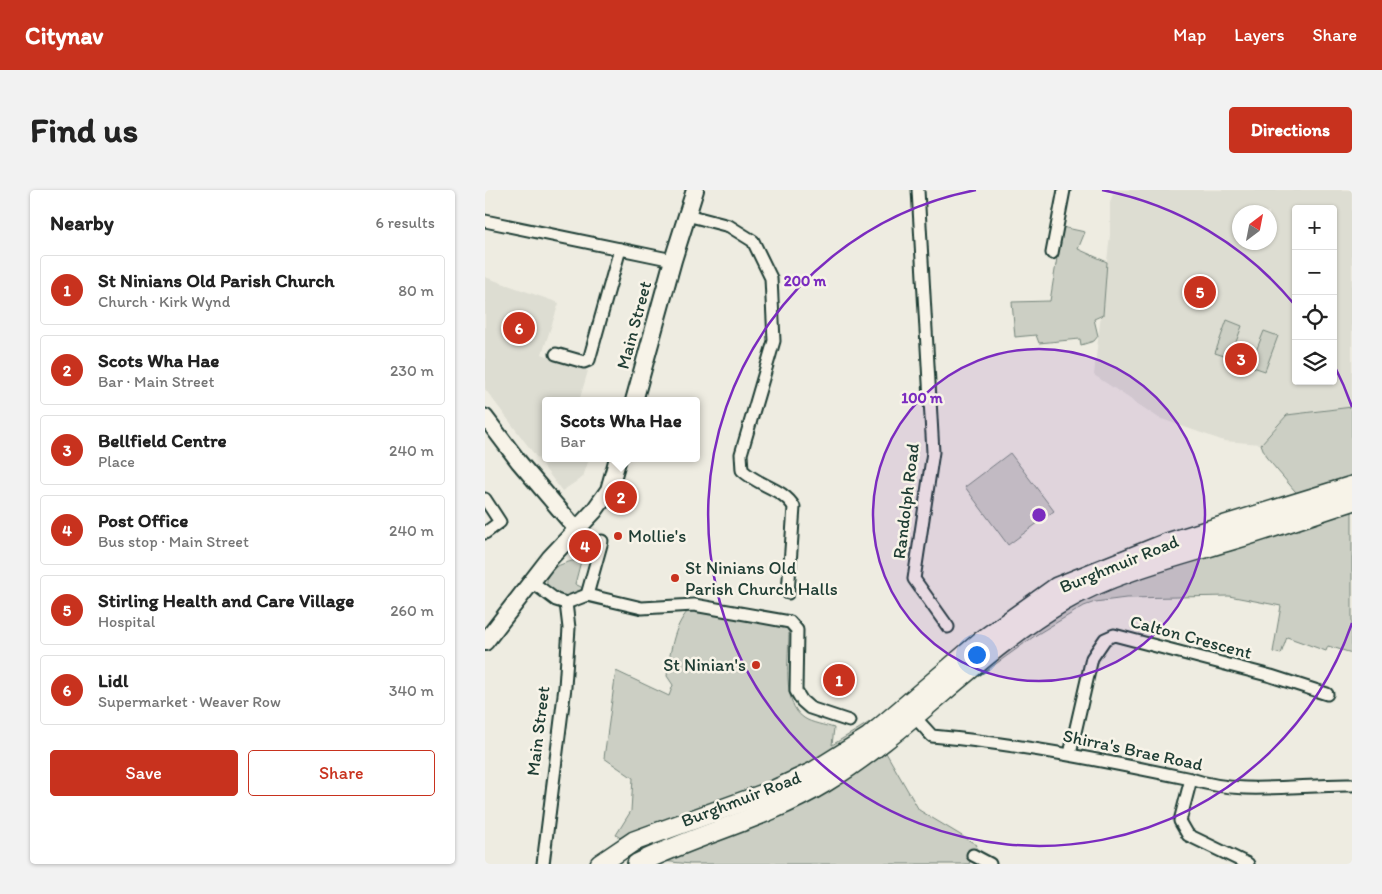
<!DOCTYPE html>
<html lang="en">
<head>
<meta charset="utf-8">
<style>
	body { margin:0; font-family:Itim,sans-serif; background:#f2f2f2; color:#222 }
	.controls { position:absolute; right:15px; top:15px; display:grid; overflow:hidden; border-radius:5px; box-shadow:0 1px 4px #0004 }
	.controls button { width:45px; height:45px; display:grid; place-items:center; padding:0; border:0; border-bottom:1px solid #e0e0e0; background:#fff; color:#222; font:25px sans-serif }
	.compass { position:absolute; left:747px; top:15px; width:45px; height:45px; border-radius:50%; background:#fff; box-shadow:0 1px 4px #0004; rotate:32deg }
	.you { position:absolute; left:491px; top:464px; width:18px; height:18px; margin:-12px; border:4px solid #fff; border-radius:50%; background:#1a73e8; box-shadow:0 0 0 8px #1a73e833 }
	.badge { display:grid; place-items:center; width:32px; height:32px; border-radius:50%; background:#c8321e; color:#fff; font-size:16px; font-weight:700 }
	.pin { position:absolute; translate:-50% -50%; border:2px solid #fff; box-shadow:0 1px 5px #0006 }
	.popup { position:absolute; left:57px; top:207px; width:158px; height:65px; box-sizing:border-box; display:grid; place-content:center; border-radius:5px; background:#fff; filter:drop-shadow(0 1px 4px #0005); font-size:16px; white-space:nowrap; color:#767676 }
	.popup b { font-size:19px; color:#222 }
	.popup::after { content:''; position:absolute; left:50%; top:100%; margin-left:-10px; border:10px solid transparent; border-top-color:#fff }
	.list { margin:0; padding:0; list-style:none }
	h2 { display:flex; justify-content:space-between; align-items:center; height:65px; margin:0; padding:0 20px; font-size:21px }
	h2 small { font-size:16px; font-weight:400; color:#767676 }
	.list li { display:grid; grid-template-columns:32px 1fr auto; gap:15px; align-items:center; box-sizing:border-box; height:70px; margin:0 10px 10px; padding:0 10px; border:1px solid #e0e0e0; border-radius:5px }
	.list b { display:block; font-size:19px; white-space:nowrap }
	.list p { margin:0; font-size:16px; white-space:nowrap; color:#767676 }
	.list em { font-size:16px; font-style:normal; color:#767676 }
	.actions { display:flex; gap:10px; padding:15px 20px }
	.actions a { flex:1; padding:11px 0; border:1px solid #c8321e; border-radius:5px; text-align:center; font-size:18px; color:#c8321e }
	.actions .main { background:#c8321e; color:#fff }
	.icon { flex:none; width:28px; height:28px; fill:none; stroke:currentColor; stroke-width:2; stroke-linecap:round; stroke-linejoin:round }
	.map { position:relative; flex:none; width:867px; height:674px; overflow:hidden; border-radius:5px }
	header { display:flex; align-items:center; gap:30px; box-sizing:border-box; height:70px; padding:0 25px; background:#c8321e; color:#fff }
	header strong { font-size:24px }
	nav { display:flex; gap:28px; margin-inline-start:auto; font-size:18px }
	.intro { display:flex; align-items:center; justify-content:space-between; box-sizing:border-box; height:120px; padding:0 30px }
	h1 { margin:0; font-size:35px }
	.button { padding:12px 22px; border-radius:5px; background:#c8321e; color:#fff; font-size:18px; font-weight:700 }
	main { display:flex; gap:30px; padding:0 30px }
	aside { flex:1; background:#fff; border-radius:5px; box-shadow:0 1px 4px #0004 }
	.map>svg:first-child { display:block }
	.built { fill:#ddddd2; fill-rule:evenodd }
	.green { fill:#cccfc4; stroke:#76867c }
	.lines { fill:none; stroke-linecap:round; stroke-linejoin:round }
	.minor-casing { stroke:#1f3d34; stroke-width:15 }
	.tertiary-casing { stroke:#1f3d34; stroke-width:19 }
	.secondary-casing { stroke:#1f3d34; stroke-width:20 }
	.primary-casing { stroke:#1f3d34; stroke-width:22 }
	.minor { stroke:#f7f3e8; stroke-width:11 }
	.tertiary { stroke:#f7f3e8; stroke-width:15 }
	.secondary { stroke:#f7f3e8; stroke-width:16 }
	.primary { stroke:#f7f3e8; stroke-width:19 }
	.ring { fill:none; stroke:#7b2cbf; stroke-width:2.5 }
	.poi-dot { fill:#c8321e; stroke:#f7f3e8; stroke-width:2 }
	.labels { text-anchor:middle; stroke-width:5; stroke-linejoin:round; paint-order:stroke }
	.street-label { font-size:18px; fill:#1f3d34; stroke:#f7f3e8 }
	.poi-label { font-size:18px; fill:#1f3d34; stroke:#f7f3e8; text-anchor:start }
	.centre { fill:#7b2cbf; stroke:#f7f3e8; stroke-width:2.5 }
	.ring-label { font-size:15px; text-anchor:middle; font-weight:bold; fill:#7b2cbf; stroke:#f7f3e8; stroke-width:5; stroke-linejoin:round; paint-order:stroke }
</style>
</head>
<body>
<header>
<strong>Citynav</strong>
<nav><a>Map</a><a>Layers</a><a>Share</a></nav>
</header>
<div class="intro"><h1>Find us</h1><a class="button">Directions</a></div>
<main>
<aside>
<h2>Nearby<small>6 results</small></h2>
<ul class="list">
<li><span class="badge">1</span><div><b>St Ninians Old Parish Church</b><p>Church · Kirk Wynd</p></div><em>80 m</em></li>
<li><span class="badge">2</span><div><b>Scots Wha Hae</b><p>Bar · Main Street</p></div><em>230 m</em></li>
<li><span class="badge">3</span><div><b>Bellfield Centre</b><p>Place</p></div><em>240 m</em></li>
<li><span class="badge">4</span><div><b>Post Office</b><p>Bus stop · Main Street</p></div><em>240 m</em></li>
<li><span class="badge">5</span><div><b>Stirling Health and Care Village</b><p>Hospital</p></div><em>260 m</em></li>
<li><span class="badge">6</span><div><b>Lidl</b><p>Supermarket · Weaver Row</p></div><em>340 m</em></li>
</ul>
<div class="actions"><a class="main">Save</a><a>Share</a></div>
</aside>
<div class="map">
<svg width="867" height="674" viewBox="0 0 867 674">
	<rect width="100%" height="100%" fill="#eeece1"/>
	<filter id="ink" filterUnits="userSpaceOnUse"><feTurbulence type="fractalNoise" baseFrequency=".02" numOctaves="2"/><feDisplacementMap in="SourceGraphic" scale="10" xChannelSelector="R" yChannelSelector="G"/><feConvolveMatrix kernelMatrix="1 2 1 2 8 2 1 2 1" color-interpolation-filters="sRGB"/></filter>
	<g filter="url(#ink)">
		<!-- built -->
		<g class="built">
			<path d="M629,0H867V217L802,225L776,254L739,251L674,228L609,185L625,45V13ZM811,19H848V191H811ZM754,22H784V52H754Z"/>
			<path d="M0,87L74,113L57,164L103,181L94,211H61V268L104,269L98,287L77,301L0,199Z"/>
		</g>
		<!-- green -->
		<g class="green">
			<path d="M577,37L600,42L593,59L622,72L618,125L609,129L613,146L609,151L596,155L595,149L554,153L551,145L530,147L527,112L565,111Z"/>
			<path d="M742,130L757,136L745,168L730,163Z"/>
			<path d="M779,141L793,146L780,181L765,176Z"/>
			<path d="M867,217V463L843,456L841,461L802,447L796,464L788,462L796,416L744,406L641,408L610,412L599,416L551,445L494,486L541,443L605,404L833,328L781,267L776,254L802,225Z"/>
			<path d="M525,263L569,321L523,355L480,297Z"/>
			<path d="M87,371H96L90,394L98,398L94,402L77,409L62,396C60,379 73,375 87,371Z"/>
			<path d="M212,420L301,438L304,441C304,465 296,513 319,528C326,533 340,535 349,538L347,555L388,530L400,561L434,620L492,655L484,674H205L168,670L131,645L146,621L148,588L119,568L131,481L184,506L188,495L182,486C185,464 188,437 203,421Z"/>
		</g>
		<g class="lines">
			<!-- minor casing -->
			<g class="minor-casing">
				<g id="minor">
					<path d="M433,0L448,262L429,389L463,437"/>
					<path d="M202,25L244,36L268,51L286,88L289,151L256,264L257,280C273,296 298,298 309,317L303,403"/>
					<path d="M0,31L188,70"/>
					<path d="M567,63L579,0"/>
					<path d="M71,164L99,172L104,170L135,59"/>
					<path d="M0,309L15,332L0,343"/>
					<path d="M47,392L71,410L81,413L102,405L157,418L209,415L305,432L312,440L311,501L317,511L325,518L364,531"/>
					<path d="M102,405L117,351"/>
					<path d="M426,523L447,546C535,554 620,571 706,589C756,606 815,594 867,595"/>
					<path d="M585,564L607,468L620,449L629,445L786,486L842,504"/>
					<path d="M706,589L695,631L703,645L763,674"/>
					<path d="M488,665L505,674"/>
					<path d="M58,674L80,497L84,438L81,413"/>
				</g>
			</g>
			<!-- tertiary casing -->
			<g class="tertiary-casing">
				<path id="tertiary" d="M0,227L34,272L92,340"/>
			</g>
			<!-- secondary casing -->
			<g class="secondary-casing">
				<g id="secondary">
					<path d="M149,211L188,70L210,0"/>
					<path d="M0,452L65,368L109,321L124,300L133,268"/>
				</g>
			</g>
			<!-- primary casing -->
			<g class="primary-casing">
				<g id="primary">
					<path d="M115,674L149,651L287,601L328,582L384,547L495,452L572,397L682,353L867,296"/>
					<path d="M152,674C212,644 280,629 339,593C425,541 492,462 579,411C626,383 694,366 747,350C787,338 827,324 867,311"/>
				</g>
			</g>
			<!-- minor -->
			<use href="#minor" class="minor"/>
			<!-- tertiary -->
			<use href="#tertiary" class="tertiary"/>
			<!-- secondary -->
			<use href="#secondary" class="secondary"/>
			<!-- primary -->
			<use href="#primary" class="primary"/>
		</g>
	</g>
	<!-- distance rings -->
	<circle cx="554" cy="325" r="166" fill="#7b2cbf" fill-opacity=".12"/>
	<g class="ring">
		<circle cx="554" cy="325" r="166"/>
		<path d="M867 433A331 331 0 1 1 491 0M617 0A331 331 0 0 1 809 114M849 175A331 331 0 0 1 867 217"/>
	</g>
	<!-- markers -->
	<g class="poi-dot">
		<circle cx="133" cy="346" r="5"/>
		<circle cx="190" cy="388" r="5"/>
		<circle cx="271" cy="475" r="5"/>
	</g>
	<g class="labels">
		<!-- street labels -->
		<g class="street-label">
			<text transform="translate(149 135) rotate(-75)" y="6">Main Street</text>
			<text transform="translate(421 311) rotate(-83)" y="6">Randolph Road</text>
			<text transform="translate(634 374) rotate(-22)" y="6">Burghmuir Road</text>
			<text transform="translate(706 447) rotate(15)" y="6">Calton Crescent</text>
			<text transform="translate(53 541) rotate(-83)" y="6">Main Street</text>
			<text transform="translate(648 560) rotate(12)" y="6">Shirra's Brae Road</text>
			<text transform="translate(256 609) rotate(-21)" y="6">Burghmuir Road</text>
		</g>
		<!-- poi labels -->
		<g class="poi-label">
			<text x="143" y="352">Mollie's</text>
			<text x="200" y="384">St Ninians Old<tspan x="200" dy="21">Parish Church Halls</tspan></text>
			<text x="261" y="481" text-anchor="end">St Ninian's</text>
		</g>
	</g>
	<circle cx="554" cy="325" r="8" class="centre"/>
	<g class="ring-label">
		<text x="320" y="96">200 m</text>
		<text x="437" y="213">100 m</text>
	</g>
</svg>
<div class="controls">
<button>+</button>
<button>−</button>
<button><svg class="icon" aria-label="locate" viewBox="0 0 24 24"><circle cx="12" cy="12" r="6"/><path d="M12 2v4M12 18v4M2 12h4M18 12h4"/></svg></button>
<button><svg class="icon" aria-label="layers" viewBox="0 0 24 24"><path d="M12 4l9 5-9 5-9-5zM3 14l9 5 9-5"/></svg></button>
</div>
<svg class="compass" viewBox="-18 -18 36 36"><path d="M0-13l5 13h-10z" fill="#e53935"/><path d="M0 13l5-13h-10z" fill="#767676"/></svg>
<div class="you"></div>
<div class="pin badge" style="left:354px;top:490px">1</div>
<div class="pin badge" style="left:136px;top:307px">2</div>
<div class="popup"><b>Scots Wha Hae</b>Bar</div>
<div class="pin badge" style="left:756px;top:169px">3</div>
<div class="pin badge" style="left:100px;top:356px">4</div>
<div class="pin badge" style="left:715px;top:102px">5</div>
<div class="pin badge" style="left:34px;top:138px">6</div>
</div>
</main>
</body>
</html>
